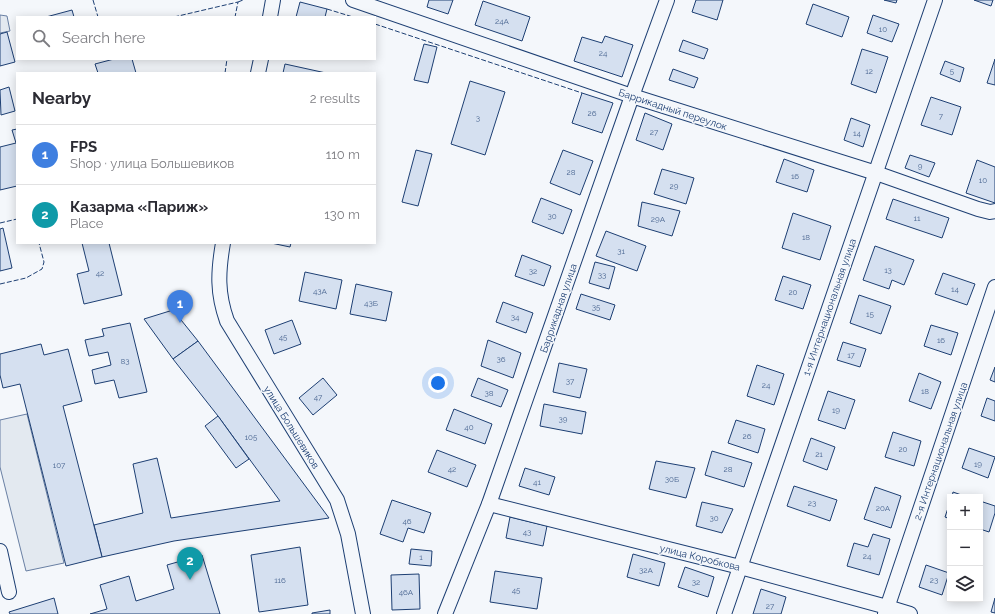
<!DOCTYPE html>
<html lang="en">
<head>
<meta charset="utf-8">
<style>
	body { margin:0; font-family:Raleway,sans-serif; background:#f2f2f3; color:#2b2b33 }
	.controls { position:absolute; right:12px; bottom:12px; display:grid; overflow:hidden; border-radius:0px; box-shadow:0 2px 10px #0003 }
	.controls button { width:36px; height:36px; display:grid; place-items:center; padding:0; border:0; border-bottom:1px solid #e1e1e2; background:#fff; color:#2b2b33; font:20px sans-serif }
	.you { position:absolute; left:438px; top:383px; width:14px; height:14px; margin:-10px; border:3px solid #fff; border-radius:50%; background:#1a73e8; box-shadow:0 0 0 6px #1a73e833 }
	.badge { display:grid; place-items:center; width:26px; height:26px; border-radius:50%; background:#b45309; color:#fff; font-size:13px; font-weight:700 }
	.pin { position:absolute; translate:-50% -33px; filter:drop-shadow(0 1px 2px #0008) }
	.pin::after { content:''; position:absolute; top:21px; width:14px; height:12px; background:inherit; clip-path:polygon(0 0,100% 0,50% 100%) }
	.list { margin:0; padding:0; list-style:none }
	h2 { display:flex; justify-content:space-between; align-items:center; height:52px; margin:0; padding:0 16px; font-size:17px }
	h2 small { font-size:13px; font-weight:400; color:#7c7c81 }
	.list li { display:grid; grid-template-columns:26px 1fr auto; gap:12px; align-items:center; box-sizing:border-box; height:60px; padding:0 16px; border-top:1px solid #e1e1e2 }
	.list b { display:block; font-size:15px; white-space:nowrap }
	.list p { margin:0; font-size:13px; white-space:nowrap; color:#7c7c81 }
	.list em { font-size:13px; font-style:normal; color:#7c7c81 }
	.icon { flex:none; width:22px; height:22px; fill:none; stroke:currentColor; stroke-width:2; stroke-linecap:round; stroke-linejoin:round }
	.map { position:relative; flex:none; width:995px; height:614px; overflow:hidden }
	.search { position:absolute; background:#fff; box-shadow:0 2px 10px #0003; left:16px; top:16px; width:360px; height:44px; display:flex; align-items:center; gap:10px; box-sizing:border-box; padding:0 14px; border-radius:0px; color:#7c7c81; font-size:15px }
	.panel { position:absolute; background:#fff; box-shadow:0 2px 10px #0003; left:16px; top:72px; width:360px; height:172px; border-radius:0px }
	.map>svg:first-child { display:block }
	.green { fill:#e3e9f0; stroke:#687fa3 }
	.building { fill:#d5e0f0; stroke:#1d3f73 }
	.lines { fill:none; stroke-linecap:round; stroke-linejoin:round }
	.minor-casing { stroke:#1d3f73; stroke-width:16 }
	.minor { stroke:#f4f7fb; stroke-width:14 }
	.fence { stroke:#1d3f73; stroke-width:1; stroke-dasharray:5 2; stroke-linecap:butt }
	.labels { text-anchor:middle; stroke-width:3; stroke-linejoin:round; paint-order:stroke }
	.number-label { font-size:8px; fill:#4b6792 }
	.street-label { font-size:10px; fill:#1d3f73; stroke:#f4f7fb }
</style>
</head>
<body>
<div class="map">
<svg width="995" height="614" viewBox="0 0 995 614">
	<rect width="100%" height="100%" fill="#f4f7fb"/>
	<!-- green -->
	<g class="green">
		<path d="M0,15L7,16L10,31L0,33Z"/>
		<path d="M27,414L64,563L26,571L0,467V420Z"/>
	</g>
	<!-- building -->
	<g class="building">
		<path d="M429,0H453L448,14L427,7Z"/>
		<path d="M696,0H723L717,20L692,12Z"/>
		<path d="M884,0H897L896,3Z"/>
		<path d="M974,0H993L991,6Z"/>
		<path d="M483,1L530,17L522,41L475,25Z"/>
		<path d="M300,2L327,9L325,17H296Z"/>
		<path d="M813,4L849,17L842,37L806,24Z"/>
		<path d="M72,10L74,17H46Z"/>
		<path d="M873,15L899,24L892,42L867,33Z"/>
		<path d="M7,32L15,62L0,66V34Z"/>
		<path d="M605,36L633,45L622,77L574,61L582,37L602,43Z"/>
		<path d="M683,40L708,49L704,59L679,51Z"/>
		<path d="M424,44L437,47L428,83L414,80Z"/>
		<path d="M862,49L888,57L876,93L851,84Z"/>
		<path d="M114,59H132L136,73H98L95,64Z"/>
		<path d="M995,59V85L987,83Z"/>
		<path d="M945,61L964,68L960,82L940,74Z"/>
		<path d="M285,64L326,73H283Z"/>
		<path d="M673,69L698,78L694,88L669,80Z"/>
		<path d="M470,81L505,92L485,155L451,144Z"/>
		<path d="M9,87L15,111L1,115L0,90Z"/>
		<path d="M582,93L613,103L602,133L572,123Z"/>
		<path d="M931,97L961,107L952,135L921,125Z"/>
		<path d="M645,113L672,124L663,150L636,140Z"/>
		<path d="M851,118L870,125L863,147L844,140Z"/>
		<path d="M17,129V186L0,190V147L16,143L12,130Z"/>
		<path d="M416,150L432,154L418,206L402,202Z"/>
		<path d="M563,150L593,161L580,195L550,183Z"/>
		<path d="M910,155L935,163L929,177L905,168Z"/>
		<path d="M784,159L814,170L807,192L776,182Z"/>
		<path d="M977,160L995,167V203L966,193Z"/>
		<path d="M662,169L694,178L686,204L654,194Z"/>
		<path d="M541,198L572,210L563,234L532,222Z"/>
		<path d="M893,199L949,218L942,238L886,219Z"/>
		<path d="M642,202L680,211L672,236L638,226Z"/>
		<path d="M793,213L831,226L820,260L782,248Z"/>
		<path d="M3,228L12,268L0,271V229Z"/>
		<path d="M606,231L646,246L637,271L596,256Z"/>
		<path d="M82,243H109L122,295L84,304L77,274L89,271Z"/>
		<path d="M271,243H291L290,247Z"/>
		<path d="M875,246L914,260L904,285L892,280L889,289L863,280Z"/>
		<path d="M522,255L551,266L544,286L515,276Z"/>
		<path d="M595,262L615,267L609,289L589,283Z"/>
		<path d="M305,272L342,280L336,309L299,301Z"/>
		<path d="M943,273L975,284L967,305L935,294Z"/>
		<path d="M783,276L811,285L803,309L775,300Z"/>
		<path d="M356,284L392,292L386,321L350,314Z"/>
		<path d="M581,294L615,305L610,320L576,309Z"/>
		<path d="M859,295L891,306L881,334L850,323Z"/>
		<path d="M503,302L533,313L526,333L496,322Z"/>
		<path d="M173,310L198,341L173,359L144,319Z"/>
		<path d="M292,320L301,344L274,354L265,330Z"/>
		<path d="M130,323L147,392L119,398L114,380L95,384L92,370L111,365L108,352L89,356L85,340L104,336L102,329Z"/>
		<path d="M931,325L958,333L951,355L924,346Z"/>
		<path d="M488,340L521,353L513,378L481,366Z"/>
		<path d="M198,341L329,518L174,541L102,557L94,525L143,513L133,464L157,458L171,518L280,501L218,416L173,359Z"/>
		<path d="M843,342L866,349L860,367L837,360Z"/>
		<path d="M41,344L44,355L68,349L82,401L63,406L102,557L66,566L20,384L3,388L0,375V354Z"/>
		<path d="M559,363L587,369L580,398L553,392Z"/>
		<path d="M757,365L784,374L774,405L747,396Z"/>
		<path d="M995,367V382L990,380Z"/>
		<path d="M919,373L941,382L931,409L909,401Z"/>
		<path d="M323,378L337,395L313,415L299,398Z"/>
		<path d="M478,378L508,390L501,407L471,396Z"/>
		<path d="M828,391L855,400L845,429L818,420Z"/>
		<path d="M987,398L995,401V421L981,416Z"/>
		<path d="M544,404L586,412L582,434L540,426Z"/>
		<path d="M454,409L492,424L485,444L446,430Z"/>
		<path d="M218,416L249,459L236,468L205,426Z"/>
		<path d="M736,420L765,429L758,453L728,443Z"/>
		<path d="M893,432L921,441L914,466L885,457Z"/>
		<path d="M811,438L835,447L827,470L803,461Z"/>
		<path d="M969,448L995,457L988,478L962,468Z"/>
		<path d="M437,450L476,465L467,487L428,472Z"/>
		<path d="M712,451L752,463L744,487L705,475Z"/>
		<path d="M656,461L695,468L686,498L649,489Z"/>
		<path d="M525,468L555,477L549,495L519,486Z"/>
		<path d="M794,486L837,500L830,521L787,506Z"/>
		<path d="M875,487L901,496L891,528L864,519Z"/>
		<path d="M953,492L967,497H952Z"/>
		<path d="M392,500L431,513L424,533L408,528L403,542L380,534Z"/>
		<path d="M980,501L995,506V513L989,532L980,529Z"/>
		<path d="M702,502L733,509L722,533L696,526Z"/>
		<path d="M950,502V519L945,517Z"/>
		<path d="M510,517L547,526L543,546L506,538Z"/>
		<path d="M873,534L890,539L879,575L847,566L854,543L868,547Z"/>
		<path d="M300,547L308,605L259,612L251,555Z"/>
		<path d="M411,549L432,551L431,566L409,564Z"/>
		<path d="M633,554L665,563L659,586L627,577Z"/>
		<path d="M202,555L220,614H90L107,609L100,585L129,576L136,601L174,589L167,565Z"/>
		<path d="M926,565L949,573L942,595L919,587Z"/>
		<path d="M685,567L714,577L708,597L678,587Z"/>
		<path d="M495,571L542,578L537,609L490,602Z"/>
		<path d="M419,574L420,609L392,610L391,575Z"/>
		<path d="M761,589L786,597L781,614H753Z"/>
		<path d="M54,598L58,614H10L9,612Z"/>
		<path d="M995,598V613L991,612Z"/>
		<path d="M330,610V614H312V613Z"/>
	</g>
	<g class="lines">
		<!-- minor casing -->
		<g class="minor-casing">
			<g id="minor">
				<path d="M353,0L632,96L876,173L978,209L990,212L995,211"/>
				<path d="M270,17L273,0"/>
				<path d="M258,73L261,59"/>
				<path d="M223,243C218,272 217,293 227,321L337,500L348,534L363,614"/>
				<path d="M489,504L740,567L887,607L910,614"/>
				<path d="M0,551L9,592"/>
				<path d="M445,614L489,504L632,96L667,0"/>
				<path d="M724,614L935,0"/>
				<path d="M885,614L995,287"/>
			</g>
		</g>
		<!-- minor -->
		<use href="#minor" class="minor"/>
		<!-- fence -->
		<g class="fence">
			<path d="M93,0L98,17"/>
			<path d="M238,2L243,0"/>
			<path d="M327,9L353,17"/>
			<path d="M174,17L238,2L235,17"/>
			<path d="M375,24L582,93"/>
			<path d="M225,73L227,59"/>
			<path d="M0,223L17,219"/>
			<path d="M0,284L26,278L42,269L44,262L39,243"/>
		</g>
	</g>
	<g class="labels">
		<!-- number labels -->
		<g class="number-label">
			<text x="502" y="24">24А</text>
			<text x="883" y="32">10</text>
			<text x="603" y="56">24</text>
			<text x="869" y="74">12</text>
			<text x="952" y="74">5</text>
			<text x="592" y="116">26</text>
			<text x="941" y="119">7</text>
			<text x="478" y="121">3</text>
			<text x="654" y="135">27</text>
			<text x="857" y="136">14</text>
			<text x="920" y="169">9</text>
			<text x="571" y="175">28</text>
			<text x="795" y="179">16</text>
			<text x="983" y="183">10</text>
			<text x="674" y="189">29</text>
			<text x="552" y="219">30</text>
			<text x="917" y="221">11</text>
			<text x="658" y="222">29А</text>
			<text x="806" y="240">18</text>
			<text x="621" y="254">31</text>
			<text x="888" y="273">13</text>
			<text x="533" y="274">32</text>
			<text x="100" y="276">42</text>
			<text x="602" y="278">33</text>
			<text x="955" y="292">14</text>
			<text x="320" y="294">43А</text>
			<text x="793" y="295">20</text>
			<text x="371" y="306">43Б</text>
			<text x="596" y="310">35</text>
			<text x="870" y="317">15</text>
			<text x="515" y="320">34</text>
			<text x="283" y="340">45</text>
			<text x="941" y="343">16</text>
			<text x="851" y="358">17</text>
			<text x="501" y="362">36</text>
			<text x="125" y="364">83</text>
			<text x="570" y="384">37</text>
			<text x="766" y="388">24</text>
			<text x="925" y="394">18</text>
			<text x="489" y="396">38</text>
			<text x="318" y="400">47</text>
			<text x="836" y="413">19</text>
			<text x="563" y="422">39</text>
			<text x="469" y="430">40</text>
			<text x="747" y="439">26</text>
			<text x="251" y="440">105</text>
			<text x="903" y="452">20</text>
			<text x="819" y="457">21</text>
			<text x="978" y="467">19</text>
			<text x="59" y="468">107</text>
			<text x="452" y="472">42</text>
			<text x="728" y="472">28</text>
			<text x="672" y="482">30Б</text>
			<text x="537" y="485">41</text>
			<text x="812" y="506">23</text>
			<text x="883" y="511">20А</text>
			<text x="714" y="521">30</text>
			<text x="407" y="524">46</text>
			<text x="527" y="535">43</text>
			<text x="867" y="559">24</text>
			<text x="421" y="560">1</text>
			<text x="646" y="573">32А</text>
			<text x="280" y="583">116</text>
			<text x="934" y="583">23</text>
			<text x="696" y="585">32</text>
			<text x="516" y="593">45</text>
			<text x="406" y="595">46А</text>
			<text x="770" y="609">27</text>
		</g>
		<!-- street labels -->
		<g class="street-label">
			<text transform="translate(673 109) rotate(18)" y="4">Баррикадный переулок</text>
			<text transform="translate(829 307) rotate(-71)" y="4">1-я Интернациональная улица</text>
			<text transform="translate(558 308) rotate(-71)" y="4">Баррикадная улица</text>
			<text transform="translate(292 427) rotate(58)" y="4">улица Большевиков</text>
			<text transform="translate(940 451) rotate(-71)" y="4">2-я Интернациональная улица</text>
			<text transform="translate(700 557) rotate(14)" y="4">улица Коробкова</text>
		</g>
	</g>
</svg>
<div class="controls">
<button>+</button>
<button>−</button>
<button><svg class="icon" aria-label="layers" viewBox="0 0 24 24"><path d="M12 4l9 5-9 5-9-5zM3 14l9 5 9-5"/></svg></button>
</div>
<div class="you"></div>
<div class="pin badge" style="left:180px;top:323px;background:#3f7fe0">1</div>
<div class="pin badge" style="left:190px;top:580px;background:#0f9aa8">2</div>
<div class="search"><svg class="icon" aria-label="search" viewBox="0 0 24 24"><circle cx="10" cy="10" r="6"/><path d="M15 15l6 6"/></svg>Search here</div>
<section class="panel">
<h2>Nearby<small>2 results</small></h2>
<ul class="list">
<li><span class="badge" style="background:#3f7fe0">1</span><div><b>FPS</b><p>Shop · улица Большевиков</p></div><em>110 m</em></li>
<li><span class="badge" style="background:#0f9aa8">2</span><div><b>Казарма «Париж»</b><p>Place</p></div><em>130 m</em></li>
</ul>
</section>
</div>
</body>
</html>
